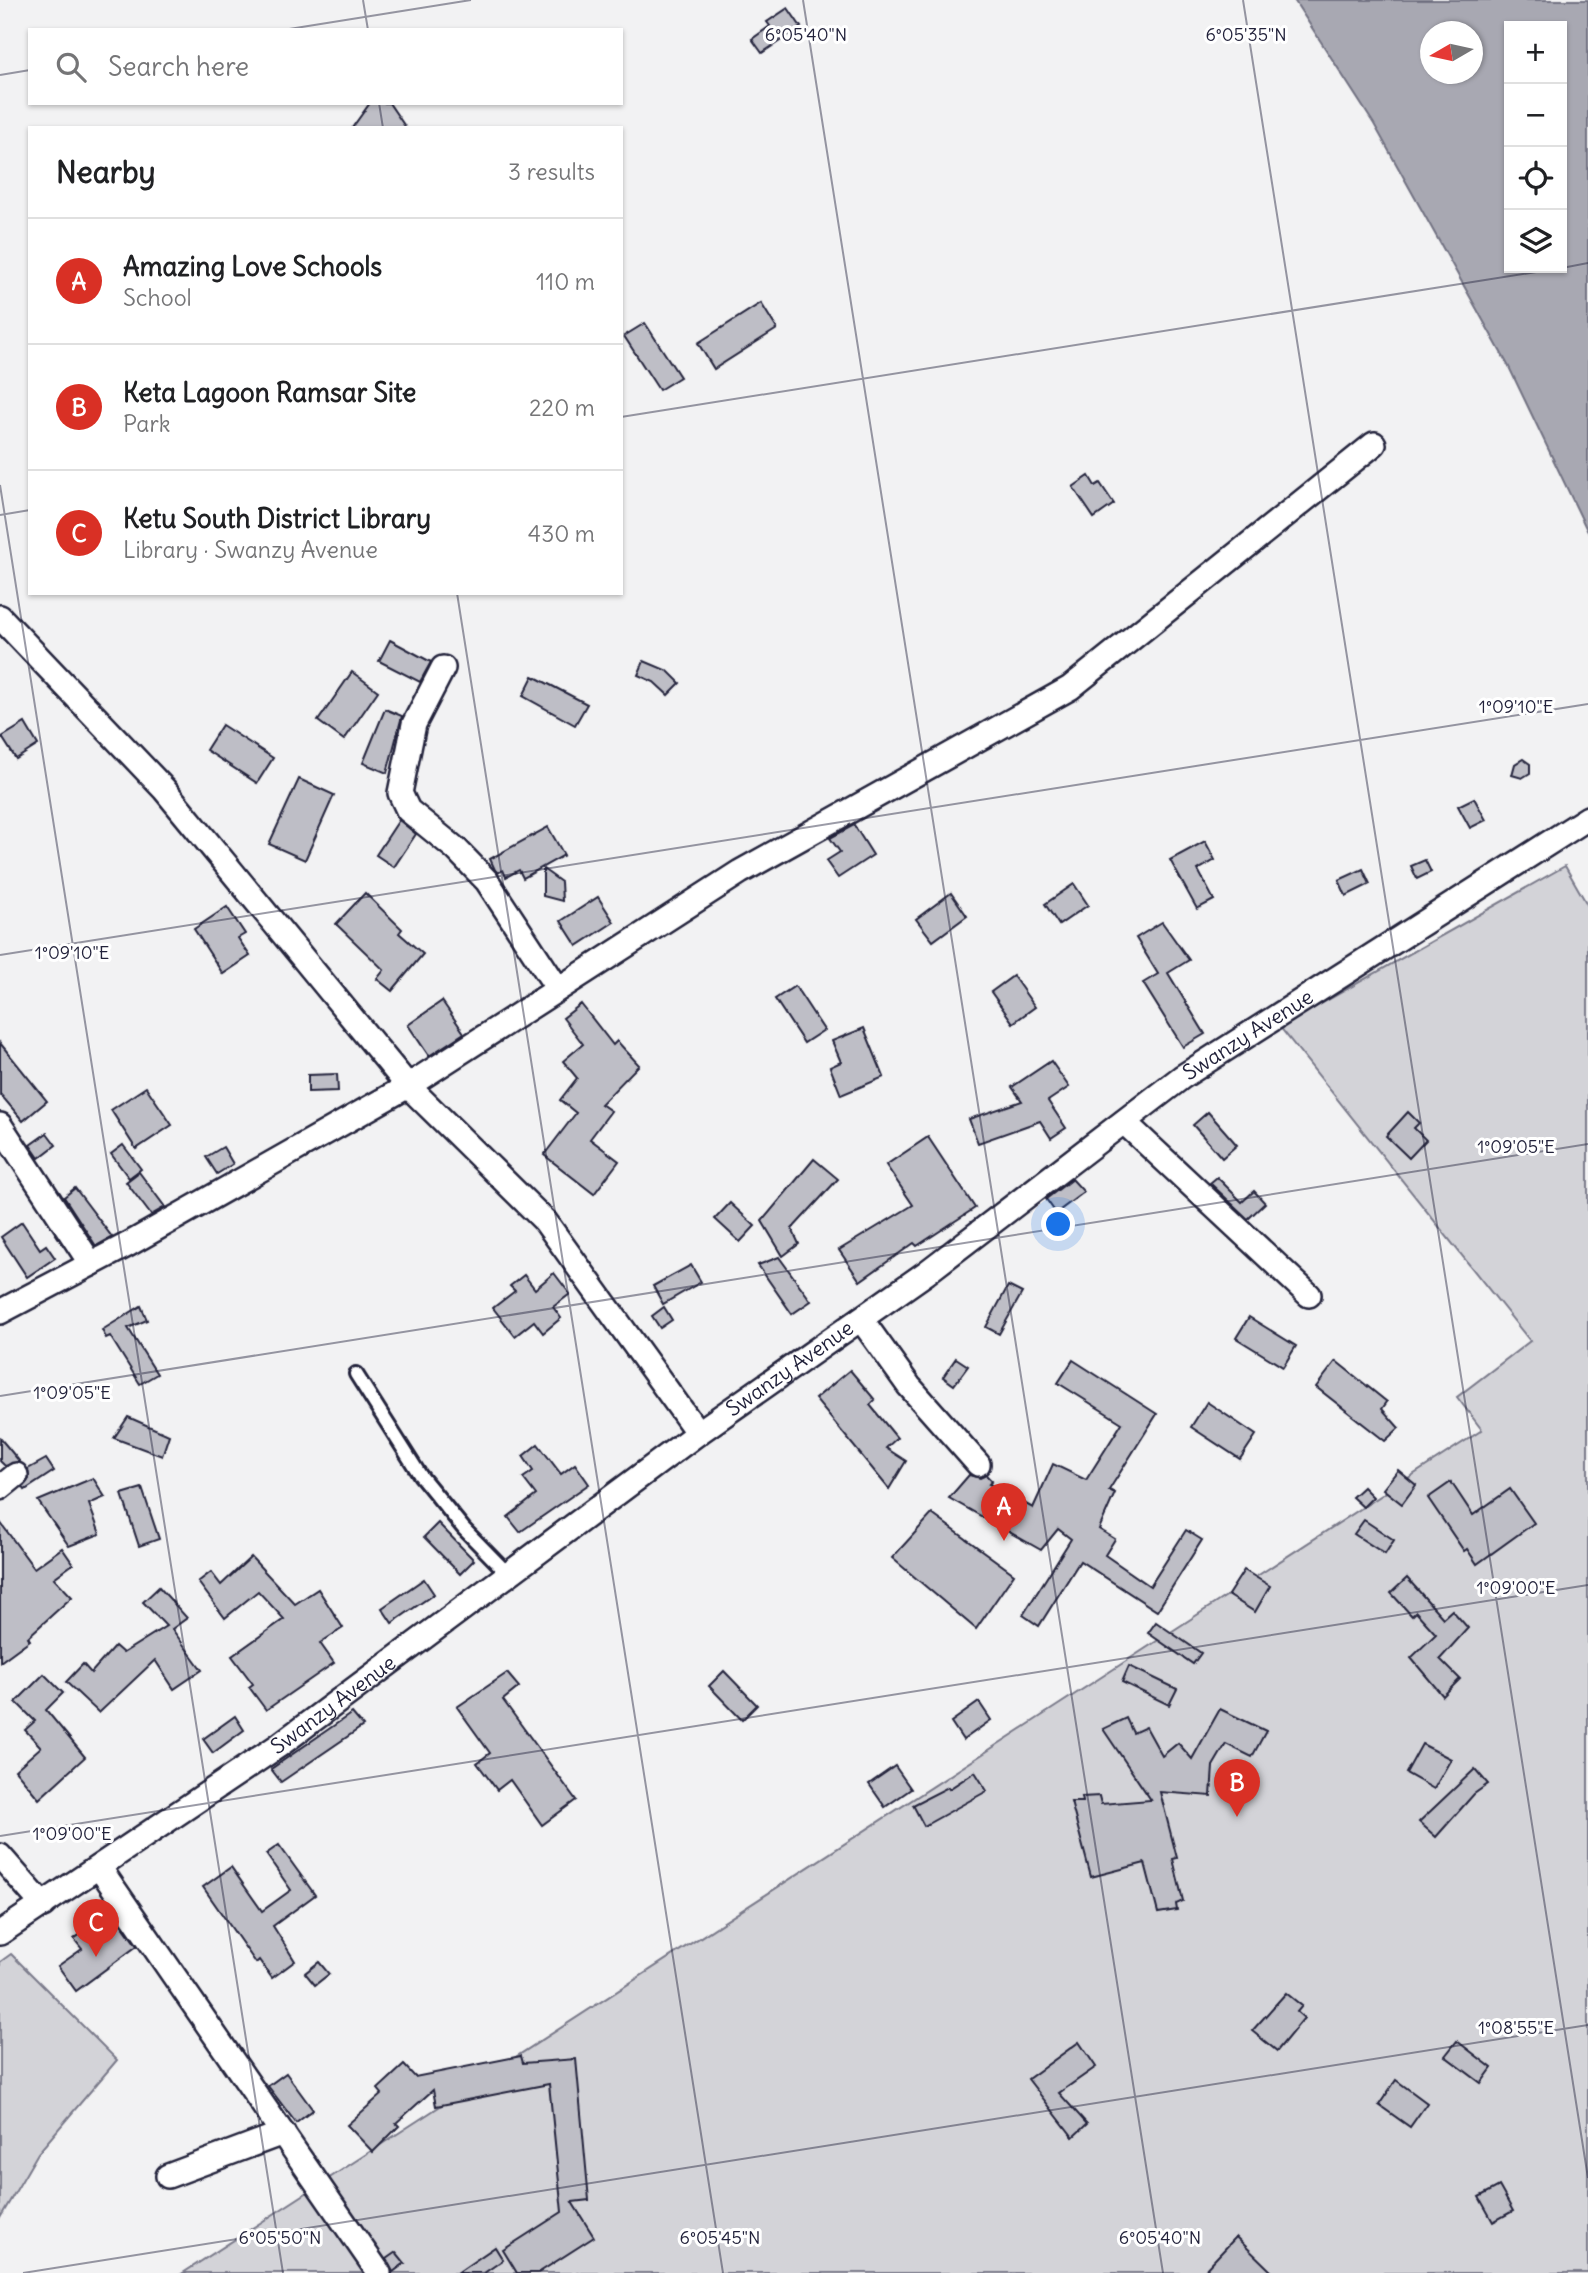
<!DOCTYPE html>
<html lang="en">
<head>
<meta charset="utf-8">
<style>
	body { margin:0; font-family:Delius,sans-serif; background:#f6f6f6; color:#202124 }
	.controls { position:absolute; right:21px; top:21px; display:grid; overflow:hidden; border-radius:0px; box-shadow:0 2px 5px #0004 }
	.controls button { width:63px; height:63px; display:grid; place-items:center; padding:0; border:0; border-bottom:2px solid #e0e0e0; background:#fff; color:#202124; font:35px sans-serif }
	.compass { position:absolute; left:1420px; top:21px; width:63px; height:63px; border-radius:50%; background:#fff; box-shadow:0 2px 5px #0004; rotate:261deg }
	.you { position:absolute; left:1059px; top:1225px; width:24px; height:24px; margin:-18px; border:5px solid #fff; border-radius:50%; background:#1a73e8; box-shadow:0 0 0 10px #1a73e833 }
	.badge { display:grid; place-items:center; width:46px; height:46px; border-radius:50%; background:#d93025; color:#fff; font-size:23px; font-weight:700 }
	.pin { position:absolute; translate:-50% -58px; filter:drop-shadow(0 2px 4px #0008) }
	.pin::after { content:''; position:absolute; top:37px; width:24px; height:21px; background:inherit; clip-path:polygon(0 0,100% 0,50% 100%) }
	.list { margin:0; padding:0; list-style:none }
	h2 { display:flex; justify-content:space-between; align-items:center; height:91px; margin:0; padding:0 28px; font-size:30px }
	h2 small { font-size:23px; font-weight:400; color:#757577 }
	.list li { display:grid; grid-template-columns:46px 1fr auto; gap:21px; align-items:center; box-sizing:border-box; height:126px; padding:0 28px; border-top:2px solid #e0e0e0 }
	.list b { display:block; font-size:26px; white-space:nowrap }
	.list p { margin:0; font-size:23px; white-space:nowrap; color:#757577 }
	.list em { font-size:23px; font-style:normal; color:#757577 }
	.icon { flex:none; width:38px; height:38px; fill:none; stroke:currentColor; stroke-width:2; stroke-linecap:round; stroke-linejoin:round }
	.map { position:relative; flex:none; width:1588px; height:2273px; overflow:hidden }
	.search { position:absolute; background:#fff; box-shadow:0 2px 5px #0004; left:28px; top:28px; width:595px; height:77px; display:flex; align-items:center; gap:18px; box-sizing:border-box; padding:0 24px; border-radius:0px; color:#757577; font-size:26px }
	.panel { position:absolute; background:#fff; box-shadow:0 2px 5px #0004; left:28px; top:126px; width:595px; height:469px; border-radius:0px }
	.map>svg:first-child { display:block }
	.green { fill:#d3d3d8; stroke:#7a7a8a; stroke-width:2 }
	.water { fill:#a8a8b2; stroke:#727282; stroke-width:2; fill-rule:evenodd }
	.building { fill:#bebec6; stroke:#22223b; stroke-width:2 }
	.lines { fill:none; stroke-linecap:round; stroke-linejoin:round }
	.lane-casing { stroke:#22223b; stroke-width:18 }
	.street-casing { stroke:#22223b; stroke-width:28 }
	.lane { stroke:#fff; stroke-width:12 }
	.street { stroke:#fff; stroke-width:23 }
	.ticks { fill:none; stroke:#22223b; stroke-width:2; stroke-opacity:0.45 }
	.labels { text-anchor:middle; stroke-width:6; stroke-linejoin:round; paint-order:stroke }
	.street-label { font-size:21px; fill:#22223b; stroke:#fff }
	.ticks-label { font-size:18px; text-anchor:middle; fill:#22223b; stroke:#fff; stroke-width:6; stroke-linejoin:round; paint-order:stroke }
</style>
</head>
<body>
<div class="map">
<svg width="1588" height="2273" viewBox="0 0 1588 2273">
	<rect width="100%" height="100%" fill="#f2f2f3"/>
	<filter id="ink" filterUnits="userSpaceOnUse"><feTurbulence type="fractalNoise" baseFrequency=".0143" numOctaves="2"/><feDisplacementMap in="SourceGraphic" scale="14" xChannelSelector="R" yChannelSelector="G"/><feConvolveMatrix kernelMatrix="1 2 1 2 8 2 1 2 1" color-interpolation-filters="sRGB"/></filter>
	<g filter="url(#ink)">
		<!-- green -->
		<g class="green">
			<path d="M1565,866L1588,906V2273H183L1482,1430L1457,1397L1530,1341L1280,1027Z"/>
			<path d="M11,1954L117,2060L38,2153L0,2218V1962Z"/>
		</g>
		<!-- water -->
		<path class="water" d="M1294,0H1588V532L1509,367L1374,124ZM1509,26H1562V268H1509ZM1430,32H1472V74H1430Z"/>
		<!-- building -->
		<g class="building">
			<path d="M788,8L801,27L762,53L752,39L770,26L767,22Z"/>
			<path d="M370,103H389L406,128H352Z"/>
			<path d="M761,303L777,329L714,369L698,343Z"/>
			<path d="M645,323L680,377L659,390L624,336Z"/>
			<path d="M1089,476L1095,486L1100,483L1114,504L1094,518L1073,487Z"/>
			<path d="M390,640L431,662L420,682L379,661Z"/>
			<path d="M644,661L668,671L680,683L668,695L654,682L638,675Z"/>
			<path d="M352,672L378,691L344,740L318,721Z"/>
			<path d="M533,676L587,704L575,725L523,696Z"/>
			<path d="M385,709L402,716L387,773L363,763Z"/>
			<path d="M25,723L38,745L16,759L2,737Z"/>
			<path d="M222,725L273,758L257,783L206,750Z"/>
			<path d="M1523,759L1530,764V773L1522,778L1512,775L1515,764Z"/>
			<path d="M299,779L334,795L305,860L269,844Z"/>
			<path d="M1474,798L1486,820L1470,828L1458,806Z"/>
			<path d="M399,820L416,834L394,867L376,855Z"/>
			<path d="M854,825L873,855L838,878L826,861L840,852L830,838Z"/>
			<path d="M548,827L564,855L523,878L519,870L506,877L503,870L498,873L495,870L490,859Z"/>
			<path d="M1205,841L1215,860L1198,870L1214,900L1197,909L1170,860Z"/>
			<path d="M1425,860L1431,872L1417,879L1411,866Z"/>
			<path d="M543,869L561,882L562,901L543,896Z"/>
			<path d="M1363,869L1370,884L1346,896L1339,880Z"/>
			<path d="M1074,884L1088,905L1059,925L1045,904Z"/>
			<path d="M365,893L402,929L399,933L423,954L392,991L377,979L384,970L336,924Z"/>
			<path d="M951,893L967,916L933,941L916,919Z"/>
			<path d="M598,897L614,922L577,946L561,921Z"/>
			<path d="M227,907L245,934L238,938L250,956L223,974L194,929Z"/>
			<path d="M1162,922L1189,960L1168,973L1205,1034L1183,1047L1143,983L1158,974L1136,938Z"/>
			<path d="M1013,976L1035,1007L1013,1023L991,992Z"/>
			<path d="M795,986L824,1030L804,1043L775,999Z"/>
			<path d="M442,1001L464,1033L429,1056L408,1025Z"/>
			<path d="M581,1004L613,1045L617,1041L639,1065L601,1104L611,1111L590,1139L619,1161L594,1194L544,1155L576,1113L560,1100L577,1078L563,1061L583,1044L563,1018Z"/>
			<path d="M864,1028L884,1077L841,1095L830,1067L841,1062L832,1041Z"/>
			<path d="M0,1043L47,1101L23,1121L0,1094Z"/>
			<path d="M1051,1061L1069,1087L1048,1101L1066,1128L1051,1138L1040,1121L978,1143L969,1119L1022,1101L1012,1087Z"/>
			<path d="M337,1074L338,1091L308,1092V1075Z"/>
			<path d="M146,1087L172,1125L136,1149L111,1110Z"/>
			<path d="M1208,1112L1237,1145L1222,1158L1193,1125Z"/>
			<path d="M1408,1112L1419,1123L1414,1128L1426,1140L1409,1158L1386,1136Z"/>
			<path d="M47,1133L56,1145L39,1158L30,1145Z"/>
			<path d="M928,1137L975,1208L917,1246L914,1243L860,1281L839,1250L913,1205L886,1165Z"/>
			<path d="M123,1145L141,1169L129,1178L111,1154Z"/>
			<path d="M223,1147L233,1164L217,1174L206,1157Z"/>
			<path d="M814,1159L838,1179L792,1229L799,1244L783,1256L762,1221Z"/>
			<path d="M139,1172L165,1207L151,1215L126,1182Z"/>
			<path d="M1217,1177L1242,1202L1254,1191L1265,1203L1248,1219L1210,1183Z"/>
			<path d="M1072,1179L1084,1192L1056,1213L1046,1199Z"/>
			<path d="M75,1188L112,1237L96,1246L64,1197Z"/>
			<path d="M730,1203L755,1226L740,1242L715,1219Z"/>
			<path d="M22,1222L40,1249L46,1245L55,1258L27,1277L1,1237Z"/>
			<path d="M779,1257L811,1301L792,1314L758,1265Z"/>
			<path d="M691,1265L701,1282L663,1304L653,1286Z"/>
			<path d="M554,1273L570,1294L553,1307L561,1318L543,1333L534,1321L515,1336L493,1308L515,1291L510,1286L524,1275L535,1289Z"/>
			<path d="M1008,1286L1022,1293L999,1334L986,1327Z"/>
			<path d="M141,1306L147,1320L128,1328L157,1374L140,1384L110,1336L106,1338L102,1330Z"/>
			<path d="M664,1307L672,1320L660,1328L652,1316Z"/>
			<path d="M1249,1317L1296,1346L1283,1367L1236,1338Z"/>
			<path d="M956,1358L968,1366L954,1385L943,1377Z"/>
			<path d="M1073,1360L1157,1414L1109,1490L1115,1493L1099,1529L1115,1539L1105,1555L1150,1586L1186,1530L1202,1540L1157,1611L1080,1561L1039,1626L1023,1615L1071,1539L1058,1529L1041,1550L949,1498L969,1475L980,1478L986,1475L992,1481L989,1484L1033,1508L1053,1464L1086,1480L1122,1423L1058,1383Z"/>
			<path d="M1336,1361L1387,1402L1382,1409L1399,1428L1385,1441L1316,1387Z"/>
			<path d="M850,1370L875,1400L870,1405L897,1438L886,1448L906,1461L889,1489L815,1399Z"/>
			<path d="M1207,1402L1256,1435L1240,1459L1191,1427Z"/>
			<path d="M128,1417L169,1435L162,1456L114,1438Z"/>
			<path d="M0,1438L20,1462L5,1466L0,1461Z"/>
			<path d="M538,1444L561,1474L575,1464L589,1484L520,1532L508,1517L536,1495L523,1478L533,1471L523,1456Z"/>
			<path d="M46,1459L54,1471L25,1490L23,1487L29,1479L28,1469Z"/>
			<path d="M1398,1470L1416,1485L1402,1504L1383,1489Z"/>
			<path d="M93,1478L105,1497L89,1504L100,1534L69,1546L38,1501Z"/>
			<path d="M1451,1482L1473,1515L1510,1489L1534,1523L1477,1564L1467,1549L1464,1551L1428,1498Z"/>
			<path d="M1363,1487L1373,1497L1363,1507L1352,1497Z"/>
			<path d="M142,1488L159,1539L139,1546L122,1494Z"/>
			<path d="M932,1514L1014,1574L976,1629L892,1558Z"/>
			<path d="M1364,1520L1394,1540L1385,1554L1354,1534Z"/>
			<path d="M0,1522L34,1568L62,1548L73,1564L54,1578L72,1597L28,1637L30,1640L0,1662Z"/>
			<path d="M438,1523L474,1560L460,1574L424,1537Z"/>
			<path d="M251,1557L295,1604L318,1589L343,1628L320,1643L334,1663L266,1710L249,1687L253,1684L232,1656L284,1619L258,1591L225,1618L198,1582L211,1572L221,1585Z"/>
			<path d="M1244,1570L1270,1586L1255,1612L1228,1595Z"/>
			<path d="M1407,1578L1443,1618L1452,1610L1468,1628L1440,1659L1460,1679L1443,1696L1411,1658L1436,1634L1416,1612L1412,1616L1391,1593Z"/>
			<path d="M424,1579L434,1594L392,1623L382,1608Z"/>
			<path d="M159,1587L187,1618L172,1629L202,1670L174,1689L155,1660L99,1713L66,1682L83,1664L91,1673L115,1646L123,1653L166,1626L143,1602Z"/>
			<path d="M1156,1622L1201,1653L1193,1664L1148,1633Z"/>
			<path d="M1129,1666L1177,1689L1169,1705L1122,1682Z"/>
			<path d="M724,1671L757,1705L742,1720L709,1686Z"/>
			<path d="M507,1673L519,1687L503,1700L576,1800L542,1825L510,1780L497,1790L477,1763L490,1753L457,1707Z"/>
			<path d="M44,1674L63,1693L46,1710L85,1757L39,1799L15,1770L41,1747L25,1730L35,1721L16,1702Z"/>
			<path d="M979,1702L991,1720L963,1740L951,1722Z"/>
			<path d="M1220,1709L1266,1731L1252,1757L1226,1744L1213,1766L1211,1796L1160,1792L1177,1858L1173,1859L1183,1901L1176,1904L1177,1910L1158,1913L1145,1863L1091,1877L1071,1802H1083L1082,1797L1099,1796L1101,1804L1151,1800L1103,1729L1126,1718L1133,1733L1146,1727L1162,1756L1178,1743L1192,1759Z"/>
			<path d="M352,1713L363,1726L281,1782L271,1769Z"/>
			<path d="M235,1716L244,1730L213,1753L203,1739Z"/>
			<path d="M1422,1744L1451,1759L1434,1789L1406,1773Z"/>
			<path d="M895,1766L911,1789L885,1807L869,1784Z"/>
			<path d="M1475,1769L1488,1784L1474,1794L1436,1837L1419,1822Z"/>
			<path d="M975,1772L987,1791L924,1826L913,1805L948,1787L949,1789Z"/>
			<path d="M279,1845L315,1895L273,1926L295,1961L272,1978L259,1960L256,1963L203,1887L231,1867L262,1911L291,1890L266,1854Z"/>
			<path d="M119,1921L137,1946L76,1991L58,1966L82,1949L74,1939L94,1924L102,1934Z"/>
			<path d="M319,1962L329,1974L315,1985L305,1973Z"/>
			<path d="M1286,1993L1302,2006L1297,2012L1304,2018L1277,2051L1252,2031Z"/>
			<path d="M1457,2041L1492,2068L1481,2083L1445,2056Z"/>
			<path d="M1079,2042L1096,2067L1059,2093L1087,2124L1073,2137L1028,2079Z"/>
			<path d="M521,2056L523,2063L576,2059L589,2200L572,2202L594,2237L538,2273H517L503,2250L562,2212L549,2084L436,2106L433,2090L396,2123L399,2126L373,2152L347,2125L382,2094L378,2089L404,2065L415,2077Z"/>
			<path d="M286,2073L313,2110L296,2123L268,2086Z"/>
			<path d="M1396,2080L1427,2103L1410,2127L1379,2105Z"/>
			<path d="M1499,2186L1513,2211L1493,2222L1479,2197Z"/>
			<path d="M1236,2237L1273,2273H1202Z"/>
			<path d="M495,2247L503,2260L484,2273H457Z"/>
			<path d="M396,2252L405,2263L393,2272L386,2259Z"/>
		</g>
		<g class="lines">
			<!-- lane casing -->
			<g class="lane-casing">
				<path id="lane" d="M356,1374L420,1475L464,1529L508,1574"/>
			</g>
			<!-- street casing -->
			<g class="street-casing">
				<g id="street">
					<path d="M0,617L164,789L408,1086L545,1221L698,1433"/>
					<path d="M443,668L414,724L400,793L408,810L456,849L487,881L558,989"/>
					<path d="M1124,1122L1309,1295"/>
					<path d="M0,1125L91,1264"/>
					<path d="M0,1312L129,1244L408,1086L740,872L1070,688L1374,444"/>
					<path d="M861,1319L909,1386L978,1464"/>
					<path d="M0,1488L16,1475"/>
					<path d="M0,1856L43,1905"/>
					<path d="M99,1867L379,2273"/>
					<path id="s1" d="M0,1933L278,1746L698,1433L926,1273L1182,1077L1588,818"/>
					<path d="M168,2176L283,2133"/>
				</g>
			</g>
			<!-- lane -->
			<use href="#lane" class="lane"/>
			<!-- street -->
			<use href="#street" class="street"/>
		</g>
	</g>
	<!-- ticks -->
	<path class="ticks" d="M363,0L368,30M803,0L1163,2273M1243,0L1588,2178M283,30L471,0M0,75L30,70M379,103L383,128M1562,268L1588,263M621,417L1561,268M0,485L283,2273M0,515L30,510M457,593L723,2273M0,955L1588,704M0,1396L1588,1144M0,1836L1588,1585M23,2273L1588,2025"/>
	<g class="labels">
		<!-- street labels -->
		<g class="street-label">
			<text dy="7" stroke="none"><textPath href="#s1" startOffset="1538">Swanzy Avenue</textPath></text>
			<text dy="7" stroke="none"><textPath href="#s1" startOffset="971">Swanzy Avenue</textPath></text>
			<text dy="7" stroke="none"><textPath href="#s1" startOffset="404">Swanzy Avenue</textPath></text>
		</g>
	</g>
	<g class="ticks-label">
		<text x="806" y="41">6°05'40"N</text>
		<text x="1246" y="41">6°05'35"N</text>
		<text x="1516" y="713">1°09'10"E</text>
		<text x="72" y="959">1°09'10"E</text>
		<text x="1516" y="1153">1°09'05"E</text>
		<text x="72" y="1399">1°09'05"E</text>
		<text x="1516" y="1594">1°09'00"E</text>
		<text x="72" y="1840">1°09'00"E</text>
		<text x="1516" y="2034">1°08'55"E</text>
		<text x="280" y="2244">6°05'50"N</text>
		<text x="720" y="2244">6°05'45"N</text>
		<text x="1160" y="2244">6°05'40"N</text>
	</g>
</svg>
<div class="controls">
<button>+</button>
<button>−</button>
<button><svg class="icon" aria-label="locate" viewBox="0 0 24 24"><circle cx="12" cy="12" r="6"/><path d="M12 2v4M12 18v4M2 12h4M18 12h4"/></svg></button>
<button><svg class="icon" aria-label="layers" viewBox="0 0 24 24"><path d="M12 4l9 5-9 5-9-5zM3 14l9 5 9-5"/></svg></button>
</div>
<svg class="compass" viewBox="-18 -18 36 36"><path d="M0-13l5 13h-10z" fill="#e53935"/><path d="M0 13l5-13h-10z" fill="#757577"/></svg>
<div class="you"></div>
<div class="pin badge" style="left:1004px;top:1541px">A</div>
<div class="pin badge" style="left:1237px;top:1817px">B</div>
<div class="pin badge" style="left:96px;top:1957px">C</div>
<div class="search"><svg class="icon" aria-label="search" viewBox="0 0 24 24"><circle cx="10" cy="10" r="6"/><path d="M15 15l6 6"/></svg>Search here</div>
<section class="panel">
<h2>Nearby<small>3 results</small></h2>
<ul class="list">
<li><span class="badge">A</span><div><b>Amazing Love Schools</b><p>School</p></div><em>110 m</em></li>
<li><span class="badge">B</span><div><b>Keta Lagoon Ramsar Site</b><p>Park</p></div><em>220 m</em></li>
<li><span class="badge">C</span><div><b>Ketu South District Library</b><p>Library · Swanzy Avenue</p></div><em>430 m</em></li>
</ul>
</section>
</div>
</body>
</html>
